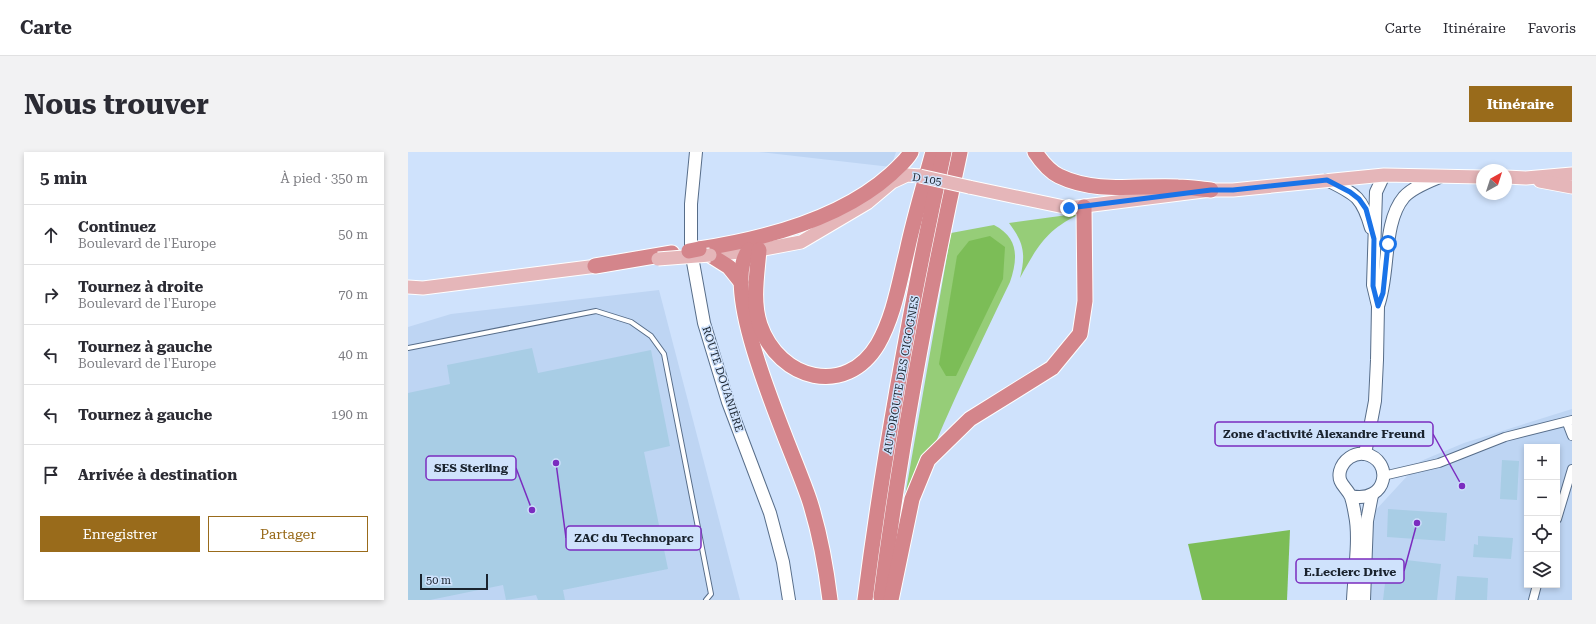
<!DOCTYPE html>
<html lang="fr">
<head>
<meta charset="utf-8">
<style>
	body { margin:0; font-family:"Roboto Serif",serif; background:#f2f2f3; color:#2b2b33 }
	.controls { position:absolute; right:12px; bottom:12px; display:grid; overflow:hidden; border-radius:0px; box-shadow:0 2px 6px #0003 }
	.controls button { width:36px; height:36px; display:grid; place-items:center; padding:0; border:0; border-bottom:1px solid #e1e1e2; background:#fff; color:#2b2b33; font:20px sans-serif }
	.compass { position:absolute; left:1068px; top:12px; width:36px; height:36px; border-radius:50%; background:#fff; box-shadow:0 2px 6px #0003; rotate:39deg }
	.scale { position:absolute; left:12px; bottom:10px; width:68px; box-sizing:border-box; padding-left:4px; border:2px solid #1a232e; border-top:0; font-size:11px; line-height:14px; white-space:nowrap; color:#1a232e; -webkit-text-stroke:3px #cfe2fc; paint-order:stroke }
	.stop { position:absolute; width:12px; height:12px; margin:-9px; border:3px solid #1a73e8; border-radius:50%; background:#fff }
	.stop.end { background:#1a73e8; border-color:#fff; box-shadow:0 1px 4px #0008 }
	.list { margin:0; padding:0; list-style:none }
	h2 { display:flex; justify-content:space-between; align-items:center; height:52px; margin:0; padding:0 16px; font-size:17px }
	h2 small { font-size:13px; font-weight:400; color:#7c7c81 }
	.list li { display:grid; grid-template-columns:26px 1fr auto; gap:12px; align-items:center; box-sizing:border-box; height:60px; padding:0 16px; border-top:1px solid #e1e1e2 }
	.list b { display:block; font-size:15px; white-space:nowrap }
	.list p { margin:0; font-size:13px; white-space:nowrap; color:#7c7c81 }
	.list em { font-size:13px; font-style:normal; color:#7c7c81 }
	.actions { display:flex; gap:8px; padding:12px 16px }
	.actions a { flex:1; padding:9px 0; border:1px solid #996b1b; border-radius:0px; text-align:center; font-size:14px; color:#996b1b }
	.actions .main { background:#996b1b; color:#fff }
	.icon { flex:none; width:22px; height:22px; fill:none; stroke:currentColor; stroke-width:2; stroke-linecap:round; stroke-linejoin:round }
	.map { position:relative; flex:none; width:1164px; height:448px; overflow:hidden; border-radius:0px }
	header { display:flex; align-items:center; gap:24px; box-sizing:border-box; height:56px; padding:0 20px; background:#fff; border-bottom:1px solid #e1e1e2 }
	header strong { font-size:19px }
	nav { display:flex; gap:22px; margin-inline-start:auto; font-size:14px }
	.intro { display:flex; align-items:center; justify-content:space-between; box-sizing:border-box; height:96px; padding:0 24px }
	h1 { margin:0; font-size:28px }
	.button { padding:10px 18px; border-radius:0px; background:#996b1b; color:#fff; font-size:14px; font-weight:700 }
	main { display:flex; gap:24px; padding:0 24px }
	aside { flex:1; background:#fff; border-radius:0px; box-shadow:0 2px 6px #0003 }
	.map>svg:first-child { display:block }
	.built { fill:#bed5f3; fill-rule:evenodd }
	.green { fill:#96cd78 }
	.forest { fill:#7cbd57 }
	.building { fill:#a8cde5 }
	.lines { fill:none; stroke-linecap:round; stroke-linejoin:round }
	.lane-casing { stroke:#576d89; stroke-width:6 }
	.street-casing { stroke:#576d89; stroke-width:10 }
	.secondary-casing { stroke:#576d89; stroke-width:14 }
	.primary-casing { stroke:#fff; stroke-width:15 }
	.highway-casing { stroke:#fff; stroke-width:17 }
	.lane { stroke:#fff; stroke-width:4 }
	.street { stroke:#fff; stroke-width:8 }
	.secondary { stroke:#fff; stroke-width:12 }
	.primary { stroke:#e5b6b9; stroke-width:13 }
	.highway { stroke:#d4858b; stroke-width:15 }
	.primary-bridge-casing { stroke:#fff; stroke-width:15; stroke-linecap:butt }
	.highway-bridge-casing { stroke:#fff; stroke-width:17; stroke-linecap:butt }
	.primary-bridge { stroke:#e5b6b9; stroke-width:13 }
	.highway-bridge { stroke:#d4858b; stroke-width:15 }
	.route { stroke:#1a73e8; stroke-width:5 }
	.labels { text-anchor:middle; stroke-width:3; stroke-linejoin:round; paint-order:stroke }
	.street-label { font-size:11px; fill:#1a232e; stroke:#cfe2fc }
	.leader { fill:none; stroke:#7b2cbf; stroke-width:1.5 }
	.callout-dot { fill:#7b2cbf; stroke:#cfe2fc; stroke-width:1.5 }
	.callout { fill:#cfe2fc; stroke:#7b2cbf; stroke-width:1.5 }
	.callout-label { font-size:12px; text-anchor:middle; font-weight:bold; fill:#1a232e }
</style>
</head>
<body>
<header>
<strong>Carte</strong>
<nav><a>Carte</a><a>Itinéraire</a><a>Favoris</a></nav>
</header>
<div class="intro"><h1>Nous trouver</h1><a class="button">Itinéraire</a></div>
<main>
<aside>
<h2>5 min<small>À pied · 350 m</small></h2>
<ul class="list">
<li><svg class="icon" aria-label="ahead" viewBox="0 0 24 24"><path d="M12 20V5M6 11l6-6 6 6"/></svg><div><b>Continuez</b><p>Boulevard de l'Europe</p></div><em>50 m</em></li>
<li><svg class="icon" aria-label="right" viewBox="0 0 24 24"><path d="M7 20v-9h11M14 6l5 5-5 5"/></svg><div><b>Tournez à droite</b><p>Boulevard de l'Europe</p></div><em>70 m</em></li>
<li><svg class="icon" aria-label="left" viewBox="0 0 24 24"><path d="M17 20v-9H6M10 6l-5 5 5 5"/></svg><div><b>Tournez à gauche</b><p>Boulevard de l'Europe</p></div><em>40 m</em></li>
<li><svg class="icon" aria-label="left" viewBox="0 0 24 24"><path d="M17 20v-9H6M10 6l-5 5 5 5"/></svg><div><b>Tournez à gauche</b></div><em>190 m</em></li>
<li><svg class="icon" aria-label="arrive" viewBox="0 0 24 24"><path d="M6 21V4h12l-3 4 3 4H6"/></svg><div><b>Arrivée à destination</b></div></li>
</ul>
<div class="actions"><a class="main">Enregistrer</a><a>Partager</a></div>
</aside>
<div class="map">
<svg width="1164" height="448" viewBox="0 0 1164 448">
	<rect width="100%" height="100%" fill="#cfe2fc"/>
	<!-- built -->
	<g class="built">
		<path d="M351,0H488L483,15Z"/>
		<path d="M251,138L332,448H0V175L43,162Z"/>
		<path d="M1164,257V448H959L966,360L1013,309L1056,291ZM1119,295H1149V433H1119Z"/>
	</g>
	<!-- green -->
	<g class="green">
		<path d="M674,61C639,77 630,93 612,126C618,102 616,91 601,71Z"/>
		<path d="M586,73C611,86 610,106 602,130C561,215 520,300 489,390L543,81Z"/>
	</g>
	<!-- forest -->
	<g class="forest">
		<path d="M582,84L597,95L595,127L548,224H538L531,212L549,104L561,89Z"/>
		<path d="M882,378L879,448H794L780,392Z"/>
	</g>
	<!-- building -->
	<g class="building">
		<path d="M124,196L130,221L243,198L262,294L236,300L260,417L155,438L157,448H130L128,443L98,448L95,433L22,448H0V241L42,232L39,213Z"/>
		<path d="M1094,308L1111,309L1109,348L1092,347Z"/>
		<path d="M980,357L1039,361L1037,389L979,385Z"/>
		<path d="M1070,384L1105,386L1103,407L1065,405L1066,392L1070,393Z"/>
		<path d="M980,406L1033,412L1029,448H975Z"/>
		<path d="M1049,424L1080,426L1079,448H1047Z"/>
	</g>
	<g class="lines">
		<!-- lane casing -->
		<g class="lane-casing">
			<path id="lane" d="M0,196L188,159L223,170L243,184L256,202L303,442L298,448"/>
		</g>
		<!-- street casing -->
		<g class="street-casing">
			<g id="street">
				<path d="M1159,271L1164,284"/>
				<path d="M975,324L1031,311L1097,285L1164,268"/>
				<path d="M1149,367L1164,317"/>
				<path d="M1125,448L1129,433"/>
			</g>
		</g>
		<!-- secondary casing -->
		<g class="secondary-casing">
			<g id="secondary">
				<path d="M288,0L283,52V99L296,171L320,250L362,361L375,410L381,448"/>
				<path d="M919,28C947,42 954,44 963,76"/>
				<path d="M970,154C982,122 974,71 996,45C1005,35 1022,29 1034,24"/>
				<path d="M957,302L967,249L969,208L970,154L965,133L968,40L976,23"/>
				<path d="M943,344C980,352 986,308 957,302C946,300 935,308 932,319C929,332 939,335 943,345C945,351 946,357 947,363C952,386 946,424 945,448"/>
				<path d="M956,448L959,369L964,343"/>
			</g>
		</g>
		<!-- primary casing -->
		<g class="primary-casing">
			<g id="primary">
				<path d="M1098,25L1118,26L1164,22"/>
				<path d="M1132,29L1164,35"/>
				<path d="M561,35L661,56L803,38H825L976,23L1074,25"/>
				<path d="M302,103L351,98L393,90L459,51L484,30L499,23L512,24"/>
				<path d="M0,135L15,136L197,113"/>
			</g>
		</g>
		<!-- highway casing -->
		<g class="highway-casing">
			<g id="highway">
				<path d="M627,0C633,9 641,19 651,24C688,42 730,33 770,35C781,35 792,37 803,38"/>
				<path d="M291,97C356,87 433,67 483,22C490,15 498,9 503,0"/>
				<path d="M341,98C308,139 387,302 402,350C412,382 418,415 422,448"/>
				<path d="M351,98C349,122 344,150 352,173C371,228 438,246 470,192C486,164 491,131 499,99C506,66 516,33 525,0"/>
				<path d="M302,103L321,115L333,130"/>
				<path d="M187,114L264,101"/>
				<path d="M473,445C492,296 520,147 552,0"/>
				<path d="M457,448C476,299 504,147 536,0"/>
				<path d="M483,448L504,347L520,308L562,267L644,216L672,182L677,149L676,55"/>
			</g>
		</g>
		<!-- lane -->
		<use href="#lane" class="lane"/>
		<!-- street -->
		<use href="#street" class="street"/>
		<!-- secondary -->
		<use href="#secondary" class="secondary"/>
		<!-- primary -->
		<use href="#primary" class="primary"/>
		<!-- highway -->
		<use href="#highway" class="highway"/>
		<!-- primary-bridge casing -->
		<g class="primary-bridge-casing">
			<g id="primary-bridge">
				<path d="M512,24L561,35"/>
				<path d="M250,107L302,103"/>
			</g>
		</g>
		<!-- highway-bridge casing -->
		<g class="highway-bridge-casing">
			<path id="highway-bridge" d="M281,99L291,97"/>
		</g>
		<!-- primary-bridge -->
		<use href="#primary-bridge" class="primary-bridge"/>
		<!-- highway-bridge -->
		<use href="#highway-bridge" class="highway-bridge"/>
	</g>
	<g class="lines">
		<!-- route -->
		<path class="route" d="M661,56L803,38H825L919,28L942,40L951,47L958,57L966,87L965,134L970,154L975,141L980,92"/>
	</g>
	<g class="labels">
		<!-- street labels -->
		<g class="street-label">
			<text transform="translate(519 27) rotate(9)" y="4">D 105</text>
			<text transform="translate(493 223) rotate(-80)" y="4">AUTOROUTE DES CIGOGNES</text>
			<text transform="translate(315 227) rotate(72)" y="4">ROUTE DOUANIÈRE</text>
		</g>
	</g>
	<!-- callouts -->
	<path class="leader" d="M1054 334L1025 282M124 358L108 316M148 311L158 386M1009 371L996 419"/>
	<g class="callout-dot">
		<circle cx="1054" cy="334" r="4"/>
		<circle cx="124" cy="358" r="4"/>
		<circle cx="148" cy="311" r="4"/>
		<circle cx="1009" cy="371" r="4"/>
	</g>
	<g class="callout">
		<rect x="807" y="270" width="218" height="24" rx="4"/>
		<rect x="18" y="304" width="90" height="24" rx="4"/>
		<rect x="158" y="374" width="135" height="24" rx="4"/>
		<rect x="888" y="407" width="108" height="24" rx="4"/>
	</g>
	<g class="callout-label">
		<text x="916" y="286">Zone d'activité Alexandre Freund</text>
		<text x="63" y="320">SES Sterling</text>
		<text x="226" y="390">ZAC du Technoparc</text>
		<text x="942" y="424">E.Leclerc Drive</text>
	</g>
</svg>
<div class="controls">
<button>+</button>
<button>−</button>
<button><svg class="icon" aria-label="locate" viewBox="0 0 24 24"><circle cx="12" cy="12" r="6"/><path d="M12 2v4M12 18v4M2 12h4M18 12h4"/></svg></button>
<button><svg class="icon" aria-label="layers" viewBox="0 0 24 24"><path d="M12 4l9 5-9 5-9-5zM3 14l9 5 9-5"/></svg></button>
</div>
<svg class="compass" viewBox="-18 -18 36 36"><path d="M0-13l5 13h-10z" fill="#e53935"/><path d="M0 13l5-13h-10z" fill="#7c7c81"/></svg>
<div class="scale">50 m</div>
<div class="stop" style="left:980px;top:92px"></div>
<div class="stop end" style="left:661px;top:56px"></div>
</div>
</main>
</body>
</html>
